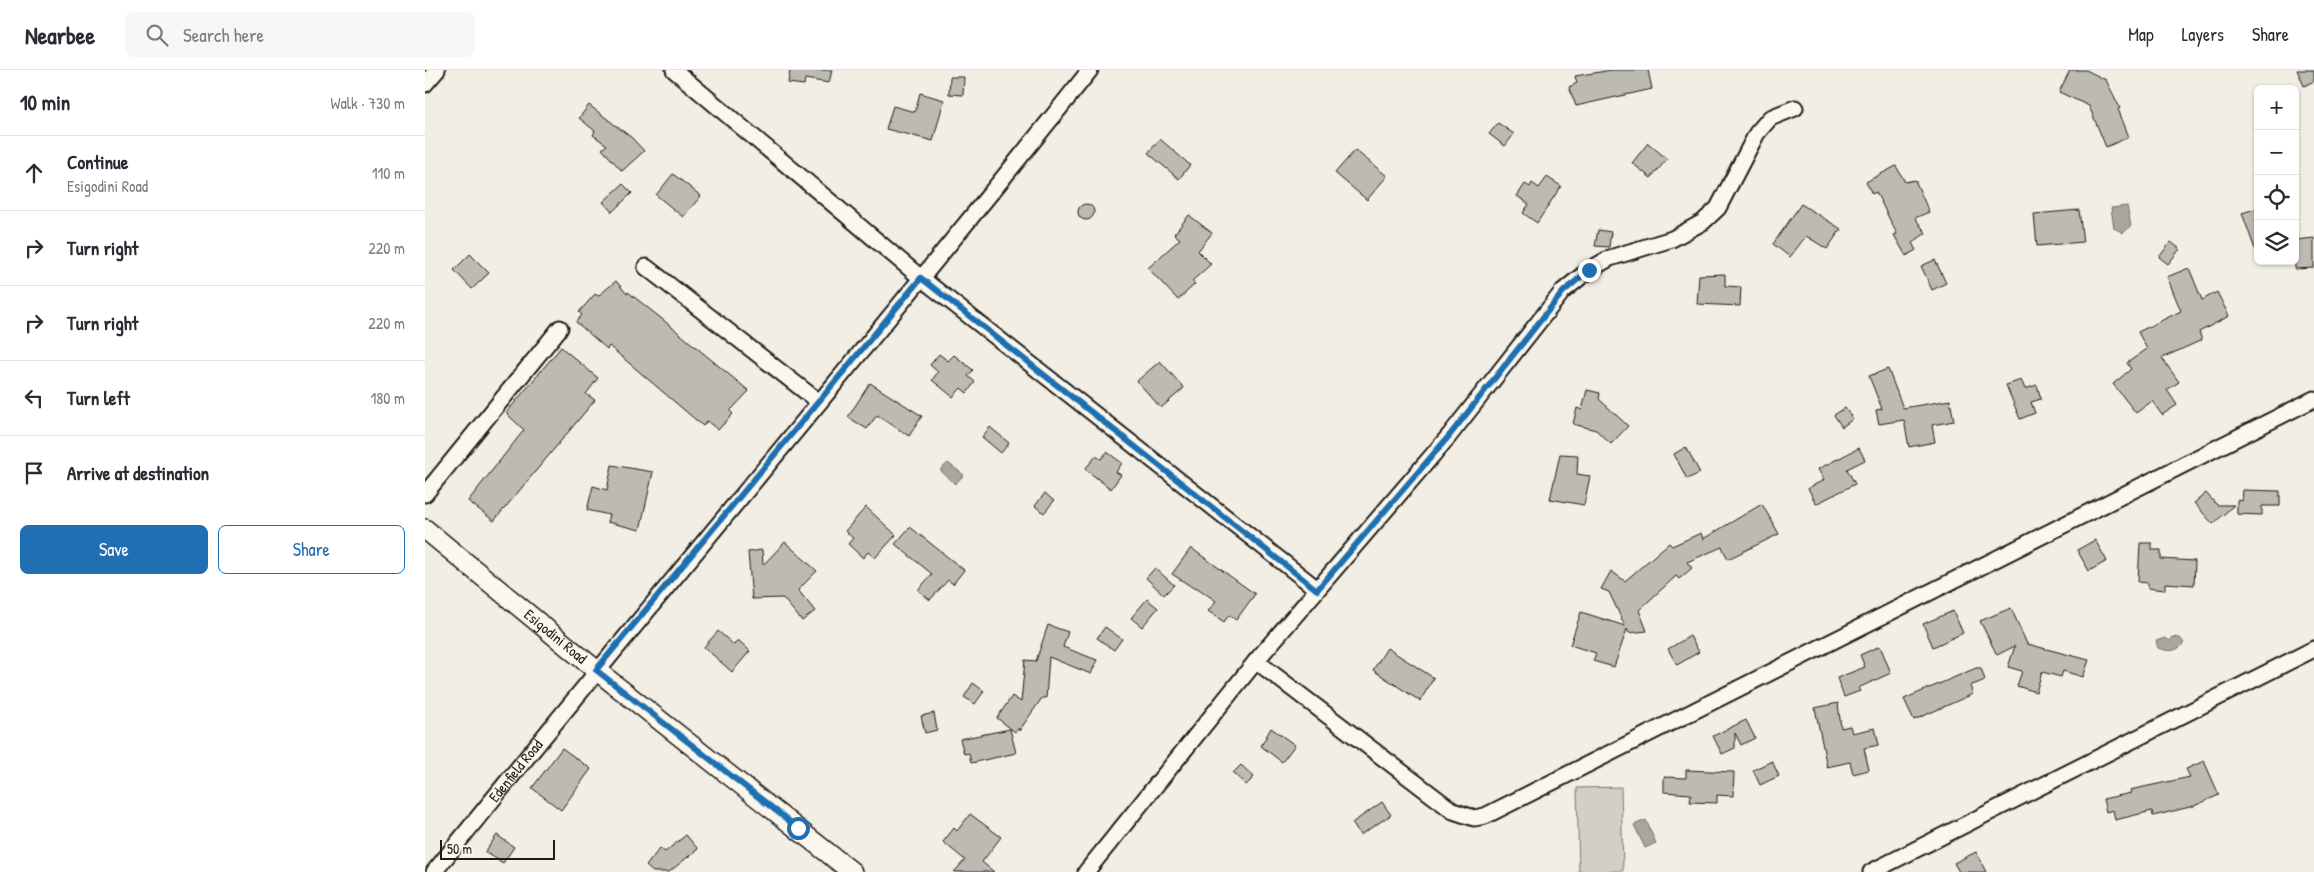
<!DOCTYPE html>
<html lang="en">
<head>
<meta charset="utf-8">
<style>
	body { margin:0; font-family:"Patrick Hand",sans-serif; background:#f7f7f7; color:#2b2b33 }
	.controls { position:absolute; right:15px; top:15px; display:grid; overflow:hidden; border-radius:8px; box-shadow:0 1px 4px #0004 }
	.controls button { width:45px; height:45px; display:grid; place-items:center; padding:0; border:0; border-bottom:1px solid #e1e1e2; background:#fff; color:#2b2b33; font:25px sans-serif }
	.scale { position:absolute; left:15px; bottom:12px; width:115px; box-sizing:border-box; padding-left:5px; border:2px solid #1c1c1c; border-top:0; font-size:14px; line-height:18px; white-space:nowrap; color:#1c1c1c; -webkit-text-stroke:4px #fbf7ec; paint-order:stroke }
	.stop { position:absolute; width:15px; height:15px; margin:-11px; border:4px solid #1f6fb2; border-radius:50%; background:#fff }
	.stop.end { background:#1f6fb2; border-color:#fff; box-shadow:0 1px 5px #0008 }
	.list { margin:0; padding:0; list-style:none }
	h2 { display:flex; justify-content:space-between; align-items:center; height:65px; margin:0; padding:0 20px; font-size:21px }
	h2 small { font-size:16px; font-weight:400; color:#7c7c81 }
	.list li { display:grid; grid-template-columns:32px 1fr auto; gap:15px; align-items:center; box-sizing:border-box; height:75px; padding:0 20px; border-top:1px solid #e1e1e2 }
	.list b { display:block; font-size:19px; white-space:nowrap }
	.list p { margin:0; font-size:16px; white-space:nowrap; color:#7c7c81 }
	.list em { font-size:16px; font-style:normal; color:#7c7c81 }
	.actions { display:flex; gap:10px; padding:15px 20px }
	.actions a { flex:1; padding:11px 0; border:1px solid #1f6fb2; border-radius:8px; text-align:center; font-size:18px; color:#1f6fb2 }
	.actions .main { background:#1f6fb2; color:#fff }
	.icon { flex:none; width:28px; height:28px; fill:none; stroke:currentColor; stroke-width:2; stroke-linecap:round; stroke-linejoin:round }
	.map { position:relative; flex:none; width:1889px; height:802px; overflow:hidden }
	header { display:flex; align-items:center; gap:30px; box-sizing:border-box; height:70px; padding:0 25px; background:#fff; border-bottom:1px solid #e1e1e2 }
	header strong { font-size:24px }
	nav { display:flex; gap:28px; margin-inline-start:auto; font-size:18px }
	.search { width:350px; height:45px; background:#f7f7f7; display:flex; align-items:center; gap:12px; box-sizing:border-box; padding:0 18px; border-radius:8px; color:#7c7c81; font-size:19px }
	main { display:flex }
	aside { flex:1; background:#fff }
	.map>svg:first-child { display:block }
	.green { fill:#d2cfc6; stroke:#777671 }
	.water { fill:#a9a6a0; stroke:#716f6b }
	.building { fill:#bdbab1; stroke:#1c1c1c }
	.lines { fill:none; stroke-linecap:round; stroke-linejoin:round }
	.minor-casing { stroke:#1c1c1c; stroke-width:19 }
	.major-casing { stroke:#1c1c1c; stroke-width:22 }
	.minor { stroke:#fbf7ec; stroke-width:15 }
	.major { stroke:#fbf7ec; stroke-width:19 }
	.route { stroke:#1f6fb2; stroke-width:6 }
	.labels { text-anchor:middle; stroke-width:5; stroke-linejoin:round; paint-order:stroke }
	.street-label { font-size:15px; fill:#1c1c1c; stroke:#fbf7ec }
</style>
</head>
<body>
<header>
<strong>Nearbee</strong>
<div class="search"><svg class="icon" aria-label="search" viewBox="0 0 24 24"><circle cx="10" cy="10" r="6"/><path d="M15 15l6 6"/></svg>Search here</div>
<nav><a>Map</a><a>Layers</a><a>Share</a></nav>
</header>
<main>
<aside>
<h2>10 min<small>Walk · 730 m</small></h2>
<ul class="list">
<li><svg class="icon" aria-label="ahead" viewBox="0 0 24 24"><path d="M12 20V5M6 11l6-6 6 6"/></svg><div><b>Continue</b><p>Esigodini Road</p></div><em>110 m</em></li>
<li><svg class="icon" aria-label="right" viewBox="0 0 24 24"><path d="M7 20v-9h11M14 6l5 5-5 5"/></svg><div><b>Turn right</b></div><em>220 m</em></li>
<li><svg class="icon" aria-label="right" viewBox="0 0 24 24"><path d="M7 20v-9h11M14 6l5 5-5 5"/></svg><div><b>Turn right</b></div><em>220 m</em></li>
<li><svg class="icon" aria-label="left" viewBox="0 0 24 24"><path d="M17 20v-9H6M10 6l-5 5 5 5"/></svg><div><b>Turn left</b></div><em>180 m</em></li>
<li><svg class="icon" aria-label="arrive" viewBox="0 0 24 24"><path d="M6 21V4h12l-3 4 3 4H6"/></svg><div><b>Arrive at destination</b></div></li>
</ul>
<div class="actions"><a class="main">Save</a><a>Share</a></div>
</aside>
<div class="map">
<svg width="1889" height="802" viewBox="0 0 1889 802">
	<rect width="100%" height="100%" fill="#f2eee4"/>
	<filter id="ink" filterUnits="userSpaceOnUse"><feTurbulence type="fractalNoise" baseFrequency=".02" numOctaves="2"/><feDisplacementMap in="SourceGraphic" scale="10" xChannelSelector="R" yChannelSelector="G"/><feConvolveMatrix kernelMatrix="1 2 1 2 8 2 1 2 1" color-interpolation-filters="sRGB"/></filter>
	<g filter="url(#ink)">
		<!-- green -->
		<path class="green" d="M1196,717L1198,801L1154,802L1152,718Z"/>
		<!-- water -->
		<g class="water">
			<path d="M1702,136L1706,156L1698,163L1689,158L1686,138Z"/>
			<path d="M523,393L539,405L530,414L515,400Z"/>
			<path d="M1748,567L1755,568L1759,573C1752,582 1744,582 1733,578L1731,571L1740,568L1745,571Z"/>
			<path d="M1221,750L1231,773L1220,778L1209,755Z"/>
		</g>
		<!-- building -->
		<g class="building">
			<path d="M365,0H407L404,13L380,9L379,15L363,13Z"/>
			<path d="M1187,0H1223L1227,19L1151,36L1144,17L1152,13L1150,6Z"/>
			<path d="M1645,0H1661L1681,10L1695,38L1693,39L1704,67L1681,77L1664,36L1634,22Z"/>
			<path d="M1872,0H1889V11L1879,16Z"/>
			<path d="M525,7H539L538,25L524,24Z"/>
			<path d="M495,23L519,30L508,71L461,59L468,36L490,42Z"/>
			<path d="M164,35L207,68L219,81L197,101L177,79L182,75L168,65L170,61L154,48Z"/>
			<path d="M1073,53L1089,64L1080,76L1064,64Z"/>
			<path d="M735,69L765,95L754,109L723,83Z"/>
			<path d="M1223,73L1242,89L1226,108L1207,93Z"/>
			<path d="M930,80L962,106L942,130L910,103Z"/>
			<path d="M1471,96L1480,112L1490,110L1504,142L1490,148L1501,163L1487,173L1491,180L1481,186L1469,165L1472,164L1451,122L1447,124L1441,112Z"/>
			<path d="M248,104L276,126L258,147L231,125Z"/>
			<path d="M1122,107L1136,116L1112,153L1098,143L1104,134L1092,126L1100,114L1105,117L1107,113L1114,118Z"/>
			<path d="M198,114L207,123L187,142L178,132Z"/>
			<path d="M1376,134L1416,159L1402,179L1381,166L1365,187L1348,174Z"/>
			<circle cx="661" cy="142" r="8"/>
			<path d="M1833,138V181L1831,182L1817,143Z"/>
			<path d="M1654,140L1658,172L1612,176L1609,144Z"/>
			<path d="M764,145L787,163L773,181L786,194L767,211L770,214L753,230L723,198L755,169L749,164Z"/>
			<path d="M1173,160L1186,162L1184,177L1170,176Z"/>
			<path d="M1889,168V198L1870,199V170Z"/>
			<path d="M1746,172L1755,179L1743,194L1734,187Z"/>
			<path d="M45,184L64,203L47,219L29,200Z"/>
			<path d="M1510,190L1521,213L1507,220L1496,196Z"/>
			<path d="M1764,198L1777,230L1792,222L1804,246L1774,262L1777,270L1737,288L1754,312L1742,320L1752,335L1737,345L1727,331L1711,343L1688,314L1706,299L1702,293L1722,279L1713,262L1756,241L1742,207Z"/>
			<path d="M1300,204V216L1316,217L1315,236L1272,234L1274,205Z"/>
			<path d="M191,211L202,224L203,222L237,249L324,321L305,341L308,344L293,360L282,351L278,356L184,276L182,279L151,252L157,245L154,242L170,224L173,226Z"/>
			<path d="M136,277L173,308L161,324L170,330L69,451L43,431L99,360L81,343Z"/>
			<path d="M514,284L523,291L529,285L548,300L543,306L550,312L542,323L536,318L528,327L507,310L513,302L505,295Z"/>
			<path d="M735,291L759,318L736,338L712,311Z"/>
			<path d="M1463,299L1478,338L1525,330L1529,351L1507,355L1510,372L1484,377L1479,350L1454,354L1451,340L1457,339L1444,306Z"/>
			<path d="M1596,310L1600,319L1612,315L1616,329L1606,332L1610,343L1595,349L1581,315Z"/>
			<path d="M445,313L497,346L484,366L452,345L442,359L423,347Z"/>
			<path d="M1162,320L1175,323L1174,329L1203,356L1186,374L1171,360L1148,354L1152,338L1157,340Z"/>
			<path d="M1420,338L1428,349L1417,357L1409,345Z"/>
			<path d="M565,357L584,373L576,383L557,367Z"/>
			<path d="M1261,377L1275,403L1262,409L1249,384Z"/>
			<path d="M1434,378L1440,390L1422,399L1430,414L1391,434L1383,418L1399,410L1393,399Z"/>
			<path d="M682,382L697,393L691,402L696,405L686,419L660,399L671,386L676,389Z"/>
			<path d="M1135,384L1153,385L1152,404L1165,406L1159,435L1125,429Z"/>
			<path d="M187,395L228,402L215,460L182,452L184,445L162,440L168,416L182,420Z"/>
			<path d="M1818,420L1855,421V436H1837V445L1812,444V430L1817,431Z"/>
			<path d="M620,423L629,431L619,443L610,436Z"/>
			<path d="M1781,423L1792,435H1809L1788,454L1769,433Z"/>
			<path d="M1337,434L1354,464L1303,489L1297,477L1262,492L1267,498L1254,509L1251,506L1214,540L1222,561L1204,563L1202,559L1189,597L1168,591L1171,583L1145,575L1156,542L1200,556L1184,522L1176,519L1186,501L1200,511L1244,473L1247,476L1276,463L1278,469Z"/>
			<path d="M441,437L471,465L450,488L443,482L438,488L423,474L428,468L420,461Z"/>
			<path d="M485,457L539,500L528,514L523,510L505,530L493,520L507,504L470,474Z"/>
			<path d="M1670,470L1682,491L1664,501L1652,480Z"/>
			<path d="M360,472L392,501L373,520L390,541L377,551L358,528L327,529L323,482L337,480L338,495Z"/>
			<path d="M1715,473H1727V480H1736V489L1770,491L1769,515L1740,513V520L1723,518V513L1713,512Z"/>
			<path d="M766,478L830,524L811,550L804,545L799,552L783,541L791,531L771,517L770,519L747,504Z"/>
			<path d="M730,498L749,515L739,525L721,508Z"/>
			<path d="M722,529L733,538L717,557L706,548Z"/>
			<path d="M1586,538L1602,574L1664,590L1658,607L1638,601L1636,607L1617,602L1611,622L1592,616L1597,601L1583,597L1590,576L1572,585L1555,551Z"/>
			<path d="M1528,541L1538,563L1508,577L1498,554Z"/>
			<path d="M623,555L643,562L638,577L672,590L666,604L624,587L621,628H617L594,661V658L590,662L572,648L587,626L596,632L600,590L611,591Z"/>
			<path d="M680,557L697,569L689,580L672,568Z"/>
			<path d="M293,561L309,575L313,570L325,581L307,602L279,577Z"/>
			<path d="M1265,566L1274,582L1252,595L1243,579Z"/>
			<path d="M1455,576L1466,603L1433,618L1435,621L1419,627L1412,608L1440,597L1435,585Z"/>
			<path d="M962,578L1009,608L995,631L948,600Z"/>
			<path d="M1551,598H1556L1560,610L1545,616L1548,624L1489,650L1479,629Z"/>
			<path d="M548,613L559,621L550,634L539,627Z"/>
			<path d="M1413,633L1416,658L1425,656L1427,663L1450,658L1454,675L1439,678L1444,700L1428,704L1425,692L1402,697L1390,638Z"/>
			<path d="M509,643L512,660L500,663L496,646Z"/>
			<path d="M1321,650L1330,668L1316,675L1310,663V678L1297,684L1288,666Z"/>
			<path d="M846,658L870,675L857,692L836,676Z"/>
			<path d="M585,659L591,683L546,693L544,683L539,684L535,669Z"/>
			<path d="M137,678L166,699L136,740L107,718Z"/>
			<path d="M1347,691L1354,706L1335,715L1328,700Z"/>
			<path d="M1779,691L1794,725L1769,736L1728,746L1727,741L1690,750L1688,740L1681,742L1678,729L1706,723L1705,720L1765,707L1761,699Z"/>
			<path d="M816,695L829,707L821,715L808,703Z"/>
			<path d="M1261,700L1309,702L1308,726L1292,725V733L1265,732L1266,724L1239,722V707L1261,708Z"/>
			<path d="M957,732L966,745L935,765L927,753Z"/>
			<path d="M545,744L576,767L557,792L569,802H529L540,790L518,772L529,758L532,761Z"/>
			<path d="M72,765L89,777L78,793L60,782Z"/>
			<path d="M261,765L273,779L244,802H228L221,796L235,778L240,782Z"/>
			<path d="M1551,782L1561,802H1534L1529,793Z"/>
		</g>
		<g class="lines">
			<!-- minor casing -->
			<g class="minor-casing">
				<g id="minor">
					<path d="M249,0L496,208L892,519"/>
					<path d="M0,14L12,0"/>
					<path d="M221,197L394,332"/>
					<path d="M0,424L135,258"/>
					<path d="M831,591L1028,741L1049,748L1060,746L1889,329"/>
					<path id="s1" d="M9,802C225,533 450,270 665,0"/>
					<path d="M661,802L831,591L1024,366L1138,221L1164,200L1185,188L1247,169L1278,152L1293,138L1332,63L1345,48L1370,38"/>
					<path d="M1446,802L1889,579"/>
				</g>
			</g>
			<!-- major casing -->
			<g class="major-casing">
				<g id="major">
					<path id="s2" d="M0,459L171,600L427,802"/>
				</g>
			</g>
			<!-- minor -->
			<use href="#minor" class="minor"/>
			<!-- major -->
			<use href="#major" class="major"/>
		</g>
	</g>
	<g class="lines" filter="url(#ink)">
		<!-- route -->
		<path class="route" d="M373,758L171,600L496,208L892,520L1024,366L1138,222L1164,200"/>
	</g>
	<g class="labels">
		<!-- street labels -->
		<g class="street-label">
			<text dy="5" stroke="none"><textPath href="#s2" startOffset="169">Esigodini Road</textPath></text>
			<text dy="5" stroke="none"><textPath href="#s1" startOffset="130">Edenfield Road</textPath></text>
		</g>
	</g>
</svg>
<div class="controls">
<button>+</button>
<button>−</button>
<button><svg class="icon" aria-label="locate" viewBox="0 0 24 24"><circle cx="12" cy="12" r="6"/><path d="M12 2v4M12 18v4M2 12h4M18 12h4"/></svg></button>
<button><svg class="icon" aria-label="layers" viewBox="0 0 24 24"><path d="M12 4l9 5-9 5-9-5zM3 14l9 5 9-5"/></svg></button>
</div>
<div class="scale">50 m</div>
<div class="stop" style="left:373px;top:758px"></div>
<div class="stop end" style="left:1164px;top:200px"></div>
</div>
</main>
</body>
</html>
